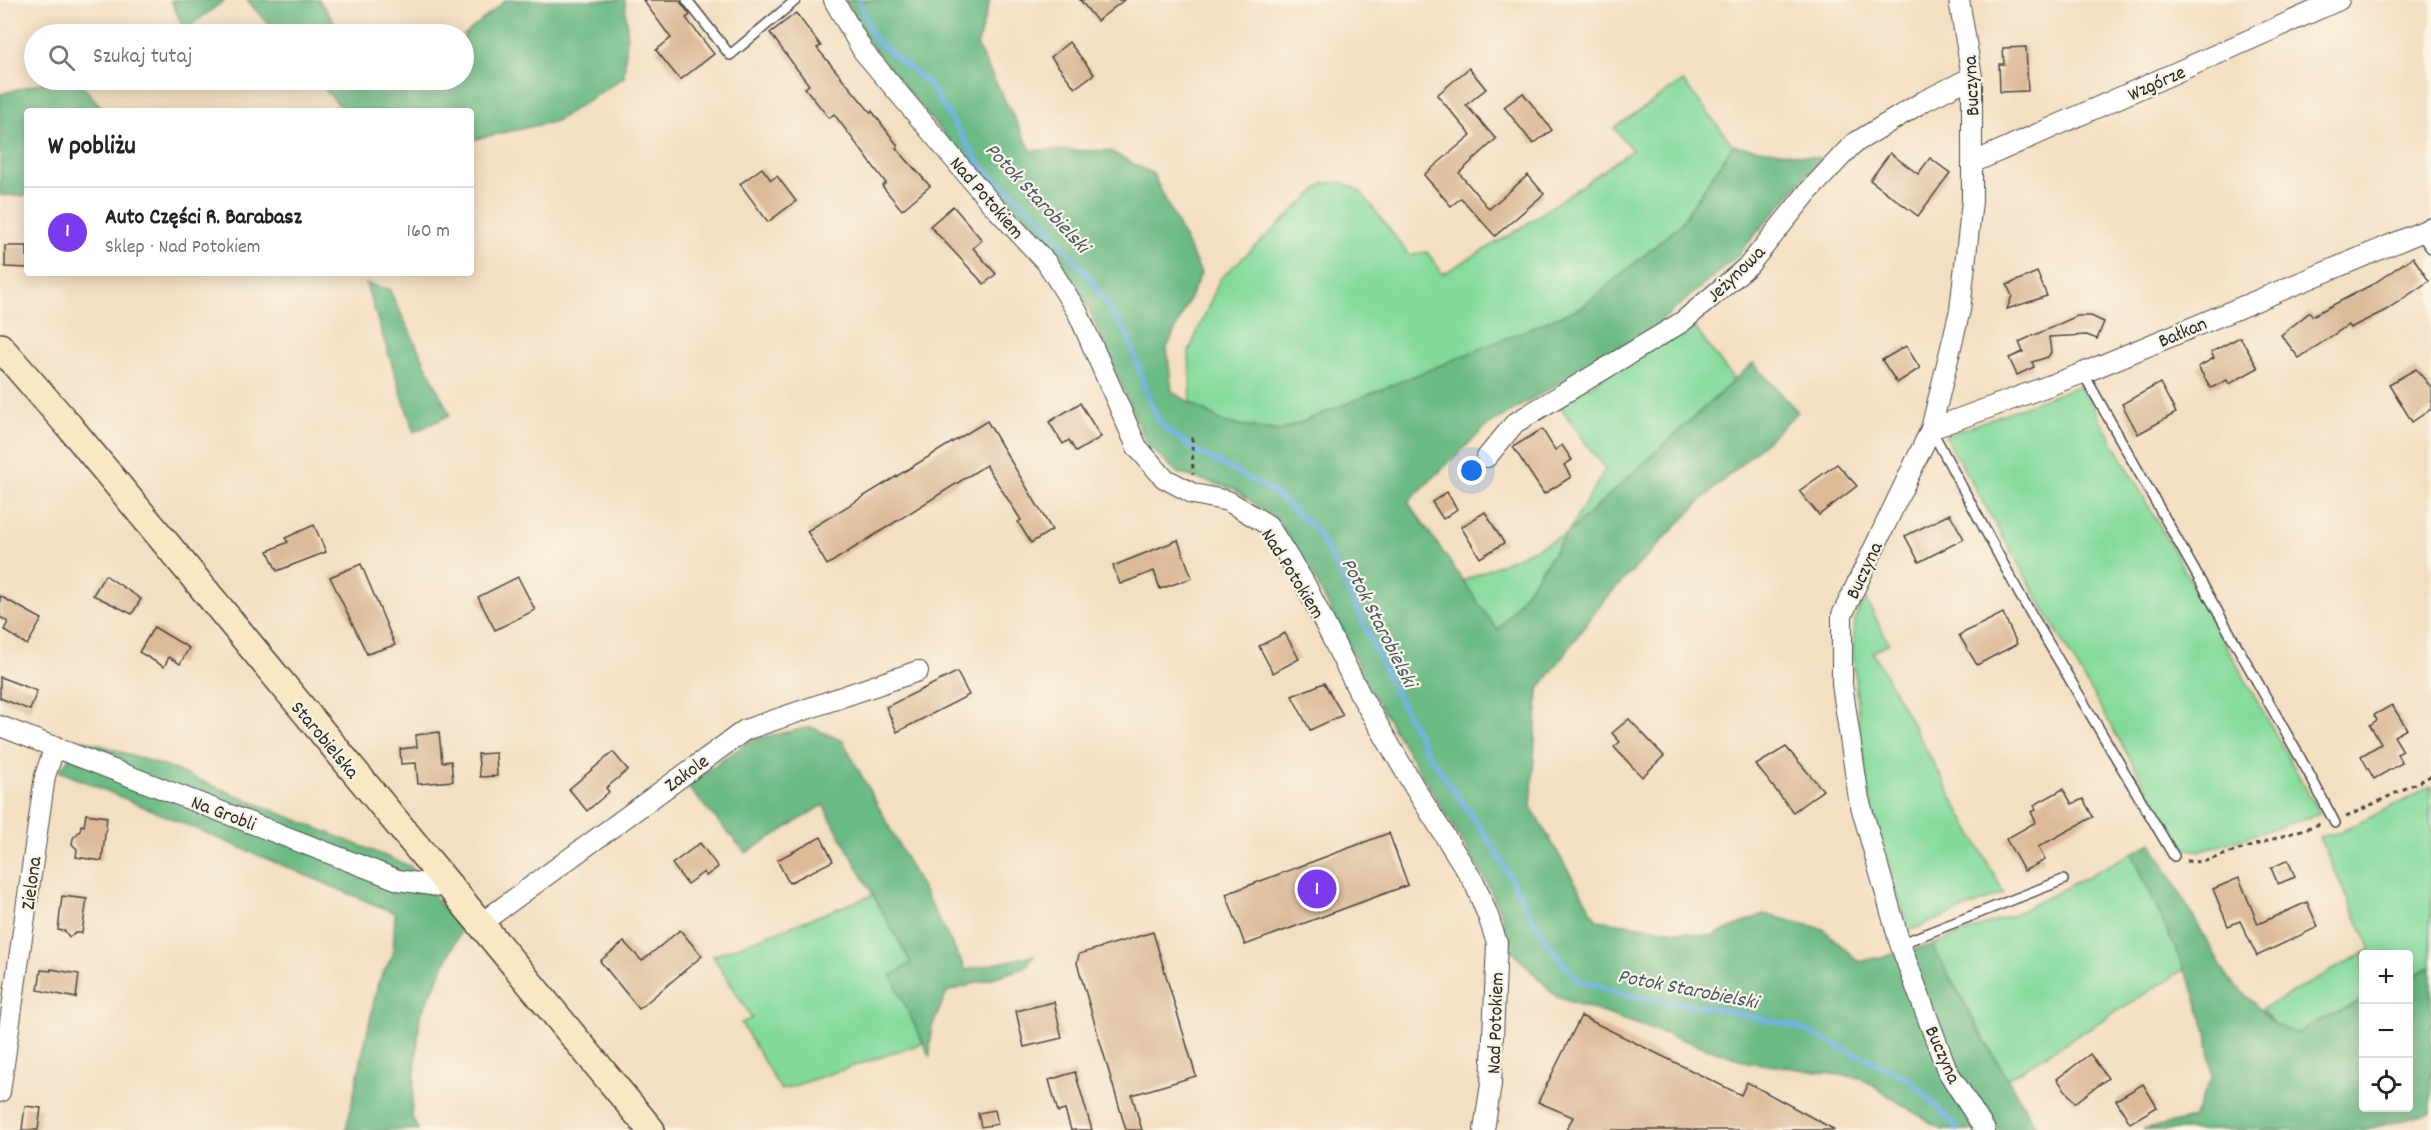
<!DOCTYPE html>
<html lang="pl">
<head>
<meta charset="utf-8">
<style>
	body { margin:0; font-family:Dekko,sans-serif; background:#f6f6f6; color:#222 }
	.controls { position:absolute; right:18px; bottom:18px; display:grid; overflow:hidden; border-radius:6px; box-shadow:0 3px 15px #0003 }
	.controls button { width:54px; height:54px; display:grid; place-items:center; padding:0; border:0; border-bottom:2px solid #e0e0e0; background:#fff; color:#222; font:30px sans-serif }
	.you { position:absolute; left:1472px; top:471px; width:21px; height:21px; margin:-15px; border:4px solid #fff; border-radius:50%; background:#1a73e8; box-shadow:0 0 0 9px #1a73e833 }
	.badge { display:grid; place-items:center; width:39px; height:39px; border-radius:50%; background:#7c3aed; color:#fff; font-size:20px; font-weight:700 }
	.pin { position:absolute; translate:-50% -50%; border:3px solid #fff; box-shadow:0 2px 6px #0006 }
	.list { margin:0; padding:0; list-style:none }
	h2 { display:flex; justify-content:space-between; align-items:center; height:78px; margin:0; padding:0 24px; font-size:26px }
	h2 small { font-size:20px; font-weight:400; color:#767676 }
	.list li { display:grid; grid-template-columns:39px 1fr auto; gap:18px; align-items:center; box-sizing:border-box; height:90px; padding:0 24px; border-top:2px solid #e0e0e0 }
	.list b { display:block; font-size:22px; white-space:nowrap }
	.list p { margin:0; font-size:20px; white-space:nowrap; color:#767676 }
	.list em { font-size:20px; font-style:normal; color:#767676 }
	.icon { flex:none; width:33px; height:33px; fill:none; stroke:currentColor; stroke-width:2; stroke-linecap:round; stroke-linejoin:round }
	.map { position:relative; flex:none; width:2431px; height:1130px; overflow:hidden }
	.search { position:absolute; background:#fff; box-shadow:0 3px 15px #0003; left:24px; top:24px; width:450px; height:66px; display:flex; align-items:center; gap:15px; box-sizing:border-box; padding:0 21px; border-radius:33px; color:#767676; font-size:22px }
	.panel { position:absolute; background:#fff; box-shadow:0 3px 15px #0003; left:24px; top:108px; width:450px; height:168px; border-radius:6px }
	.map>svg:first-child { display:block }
	.green { fill:#84da9d; stroke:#588264; stroke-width:1.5 }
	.forest { fill:#6bba84; stroke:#4b7258; stroke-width:1.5 }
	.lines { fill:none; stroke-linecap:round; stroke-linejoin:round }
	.stream { stroke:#73b0e6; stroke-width:5 }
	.building { fill:#dcba98 }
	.lane-casing { stroke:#494642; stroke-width:12 }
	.street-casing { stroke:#494642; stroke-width:22 }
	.secondary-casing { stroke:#494642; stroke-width:30 }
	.path { stroke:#494642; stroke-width:3; stroke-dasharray:4.5 4.5; stroke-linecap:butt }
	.lane { stroke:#fff; stroke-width:9 }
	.street { stroke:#fff; stroke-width:20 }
	.secondary { stroke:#f8e8c3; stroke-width:27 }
	.labels { text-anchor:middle; stroke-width:4.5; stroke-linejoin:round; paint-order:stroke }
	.street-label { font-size:20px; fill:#2b2b2b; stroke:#fcf5e5 }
	.water-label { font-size:21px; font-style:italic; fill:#445a6c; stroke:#fcf5e5 }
</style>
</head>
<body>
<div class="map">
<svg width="2431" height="1130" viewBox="0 0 2431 1130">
	<rect width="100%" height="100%" fill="#fcf5e5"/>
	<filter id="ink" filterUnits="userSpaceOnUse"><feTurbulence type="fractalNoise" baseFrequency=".0167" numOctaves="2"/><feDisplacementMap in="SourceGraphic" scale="12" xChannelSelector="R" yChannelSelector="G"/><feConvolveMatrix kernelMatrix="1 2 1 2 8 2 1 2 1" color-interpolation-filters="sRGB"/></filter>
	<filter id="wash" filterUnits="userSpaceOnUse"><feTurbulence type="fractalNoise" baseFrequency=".008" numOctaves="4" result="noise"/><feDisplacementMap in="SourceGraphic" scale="24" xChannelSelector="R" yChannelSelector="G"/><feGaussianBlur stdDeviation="1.35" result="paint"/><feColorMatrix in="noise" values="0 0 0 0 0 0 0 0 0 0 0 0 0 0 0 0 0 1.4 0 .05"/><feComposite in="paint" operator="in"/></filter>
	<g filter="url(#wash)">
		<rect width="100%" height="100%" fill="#f3dfc2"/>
		<!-- green -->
		<g class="green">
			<path d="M1683,81L1733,145L1679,226L1582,307L1280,431L1225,423L1191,403L1189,352L1220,279L1324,183L1343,182L1361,192L1409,255L1427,252L1443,274L1518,230L1632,150L1614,128Z"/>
			<path d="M1692,324L1734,380L1567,534L1497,632L1463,581L1567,534L1605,470L1559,405Z"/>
			<path d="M2081,385L2320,814L2202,851L2181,848L1945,436Z"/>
			<path d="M1865,598L1889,643L1873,652L2004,893L1908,931L1870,800L1859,725L1853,652L1855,618Z"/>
			<path d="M2431,787V967L2409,978L2408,954H2364L2363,1000L2295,1033L2276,1025L2262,1009L2371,949L2319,837L2341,832Z"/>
			<path d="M2132,853L2185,969L2007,1079L1932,945L2015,914Z"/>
			<path d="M873,895L911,963L892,976L923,1043L781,1090L741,1023L752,1018L713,956Z"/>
		</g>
		<!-- forest -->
		<g class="forest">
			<path d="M171,0H225L184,30Z"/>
			<path d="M247,0H319L343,34H277Z"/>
			<path d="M506,0H625L627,31L624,77L556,121L471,140V111H344L317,80H375L379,86H429L433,80H464V35Z"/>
			<path d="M846,0H990L977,46L1031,150L1110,151L1153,174L1201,273L1167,348L1172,392L1225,423L1280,431L1582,307L1679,226L1733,145L1821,158L1736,257L1654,327L1488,425L1408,502L1498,631L1567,534L1753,363L1798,412L1704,498L1604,600L1538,690L1531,807L1597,920L1712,936L1764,914L1823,929L1859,962L1932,945L1980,1033L2038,1130H1942L1861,1078L1748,1062L1557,997L1505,944L1502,916L1485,879L1369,688L1313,575L1277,520L1234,489L1178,473L1146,443L1088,307L1053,254L929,117L866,39Z"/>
			<path d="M52,80H77L105,111H27V196L0,195V94Z"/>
			<path d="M366,284L389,289L450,415L414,432Z"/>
			<path d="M811,727L843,741L966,970L1035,955L1024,968L947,992L931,1029L930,1057L891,976L911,963L823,805L746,853L686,785L753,739Z"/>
			<path d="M84,740L167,767L410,866L461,930L420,1016L411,1115L418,1130H346L378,983L393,955L395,913L59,771Z"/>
			<path d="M2152,843L2228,978L2276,1025L2295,1033L2363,1000L2364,1108H2408L2409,978L2431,967V1113L2363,1130H2142L2193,1118L2212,1076L2207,1032L2191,984L2132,853Z"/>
		</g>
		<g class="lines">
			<!-- stream -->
			<path class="stream" d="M859,0L873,38L929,84L981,166L1041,219L1089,276L1129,338L1148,396L1160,424L1196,451L1272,491L1316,530L1353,599L1388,678L1427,752L1491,843L1545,940L1576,979L1630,996L1714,1008L1797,1027L1908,1078L1955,1125L1957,1130"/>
		</g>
		<g id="blocks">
			<!-- building -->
			<g class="building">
				<path d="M643,0H679L690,15L686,18L714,54L680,80L656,50L671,38Z"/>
				<path d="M1080,0H1124L1097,21Z"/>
				<path d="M796,13L821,46L817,48L871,113L872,111L898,146L896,148L930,186L902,210L882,186L886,183L834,114L829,118L805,88L809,85L770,33Z"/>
				<path d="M1069,42L1094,74L1075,88L1051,57Z"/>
				<path d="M2026,47L2028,91L2000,92L1999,64H2004L2003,48Z"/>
				<path d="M1469,68L1486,89L1466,105L1496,139L1459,173L1489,209L1528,175L1544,194L1495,236L1461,198L1451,206L1424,175L1471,135L1437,95Z"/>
				<path d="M1523,93L1552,130L1533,144L1504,107Z"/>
				<path d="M1890,153L1918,174L1930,158L1950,173L1918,216L1870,180Z"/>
				<path d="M762,168L771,180L777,176L796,201L768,222L740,184Z"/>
				<path d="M953,206L982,240L973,248L996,274L984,284L930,226Z"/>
				<path d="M5,246H27V268L5,267Z"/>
				<path d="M2413,257L2429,281L2386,310L2350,328L2348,325L2299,358L2281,335L2310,312L2312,316L2373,284Z"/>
				<path d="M2037,272L2047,296L2007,309L2012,296L2007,285Z"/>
				<path d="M2077,316H2091L2104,322L2097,339L2087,335L2049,337L2051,352L2048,357L2032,362L2034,367L2017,375L2009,358L2023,352L2019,342Z"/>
				<path d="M2240,337L2258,368L2229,384L2227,380L2211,388L2198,367L2214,358L2211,352Z"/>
				<path d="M1906,346L1920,368L1897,383L1882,360Z"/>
				<path d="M2416,369L2431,387V409L2412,422L2389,384Z"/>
				<path d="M2160,383L2176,413L2138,434L2122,404Z"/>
				<path d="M1080,403L1101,437L1076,452L1069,440L1063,444L1049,422Z"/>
				<path d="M987,421L1052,530L1031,543L1018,522L1021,520L986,465L827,565L807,531Z"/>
				<path d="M1542,429L1555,450L1562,445L1572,460L1564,465L1571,477L1544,494L1513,447Z"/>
				<path d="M1837,464L1857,486L1819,515L1799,491Z"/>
				<path d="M1447,492L1457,509L1443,519L1432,502Z"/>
				<path d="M1485,512L1504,543L1480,558L1461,527Z"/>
				<path d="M1950,514L1964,539L1919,562L1905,536Z"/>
				<path d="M314,525L326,552L277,571L268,551L288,542L285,538Z"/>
				<path d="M1178,540L1192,578L1160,589L1154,571L1120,584L1113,566Z"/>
				<path d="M361,564L395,645L367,654L330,577Z"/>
				<path d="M105,575L141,599L132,614L93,595Z"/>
				<path d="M518,577L535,610L495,630L478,597Z"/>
				<path d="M0,596L42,619L27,645L4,630L8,622L0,617Z"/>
				<path d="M2003,613L2017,644L1977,665L1959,635Z"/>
				<path d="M154,627L189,648L180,664L169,657L164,667L139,652Z"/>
				<path d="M1285,633L1299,659L1273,673L1259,646Z"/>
				<path d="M957,672L969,695L897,732L886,707Z"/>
				<path d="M0,677L37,691L30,710L0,698Z"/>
				<path d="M1324,683L1343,715L1310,730L1292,696Z"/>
				<path d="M2392,705L2407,729L2394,736L2403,751L2397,754L2402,763L2374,779L2361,756L2381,744L2370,725L2377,720L2374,715Z"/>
				<path d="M1629,719L1664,756L1642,777L1614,747L1620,742L1612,733Z"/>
				<path d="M439,732L442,762L451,761L453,781L418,784L416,763L401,764L400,749L417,747L416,735Z"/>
				<path d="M1786,747L1823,790L1793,812L1756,765Z"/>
				<path d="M613,752L628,770L606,788L609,792L587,811L569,789Z"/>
				<path d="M496,753L497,776L480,777L478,754Z"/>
				<path d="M2063,789L2072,804L2083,799L2093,817L2038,847L2045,860L2024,871L2006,839L2036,822L2031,812L2036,810L2034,805Z"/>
				<path d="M86,814L107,817L102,861L76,857L77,849L72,844L73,838L80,831L81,825L84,826Z"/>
				<path d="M1389,833L1408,885L1245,945L1226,894Z"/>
				<path d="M821,837L833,861L789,883L777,860Z"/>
				<path d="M700,843L718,867L706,876L704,872L687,884L672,864Z"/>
				<path d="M2288,860L2295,877L2278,884L2271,868Z"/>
				<path d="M2239,878L2258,924L2307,902L2318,927L2257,956L2240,921L2228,926L2213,889Z"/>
				<path d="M62,896L87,899L82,933H75L69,937L65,931L58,930Z"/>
				<path d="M680,930L702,956L639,1009L600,961L624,942L642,961Z"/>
				<path d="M1153,932L1196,1076L1132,1095L1142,1130H1126L1077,963L1079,954Z"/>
				<path d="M51,969L79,974L76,998L38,990L41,970L51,971Z"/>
				<path d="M1054,1002L1062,1038L1024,1047L1016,1011Z"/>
				<path d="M1581,1016L1741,1095L1747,1082L1835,1130H1566L1573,1117L1538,1102Z"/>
				<path d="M2090,1054L2108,1078L2075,1103L2057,1079Z"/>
				<path d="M1075,1072L1092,1130H1071L1065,1110L1058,1112L1049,1080Z"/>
				<path d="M2143,1084L2157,1107L2130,1123L2116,1100Z"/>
				<path d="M25,1106L41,1108L38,1130H22Z"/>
				<path d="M995,1110L998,1124L981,1127L978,1113Z"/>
			</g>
		</g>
	</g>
	<g filter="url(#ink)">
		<use href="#blocks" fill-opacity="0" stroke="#494642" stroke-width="1.5"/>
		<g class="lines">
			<!-- lane casing -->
			<g class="lane-casing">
				<g id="lane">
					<path d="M687,0L730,55L796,0"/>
					<path d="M2420,233L2431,248"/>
					<path d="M2083,373L2307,770L2335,823"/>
					<path d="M1932,431L2020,595L2174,856"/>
					<path d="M1900,944L2063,880"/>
				</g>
			</g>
			<!-- street casing -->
			<g class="street-casing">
				<g id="street">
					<path d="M834,0L863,51L991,203L1047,263L1078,313L1137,447L1164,478L1194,494L1228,501L1268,525L1304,582L1360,694L1416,790L1475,884L1488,916L1497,943L1491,1084L1484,1130"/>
					<path d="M1959,0L1972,77V201L1960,310L1931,429L1842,615V684L1859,799L1900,944L1947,1070L1985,1130"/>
					<path d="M1972,163L2339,0"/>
					<path d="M1931,429L2083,373L2431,228"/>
					<path d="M1487,457L1515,423L1682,322L1749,265L1808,192L1853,144L1924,101L1972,77"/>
					<path d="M0,726L398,880L451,888"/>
					<path d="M480,924L745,730L918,671"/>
					<path d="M0,1092L45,776L55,746"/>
				</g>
			</g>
			<!-- secondary casing -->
			<g class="secondary-casing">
				<path id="secondary" d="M0,347L69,426L651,1130"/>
			</g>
			<!-- path -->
			<g class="path">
				<path d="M1192,437L1193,474"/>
				<path d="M2346,817L2431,776"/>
				<path d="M2186,861L2202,862L2320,824"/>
			</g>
			<!-- lane -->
			<use href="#lane" class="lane"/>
			<!-- street -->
			<use href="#street" class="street"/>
			<!-- secondary -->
			<use href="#secondary" class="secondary"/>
		</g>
	</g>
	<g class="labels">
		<!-- street labels -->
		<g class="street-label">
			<text transform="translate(2156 82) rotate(-24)" y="7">Wzgórze</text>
			<text transform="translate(1970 86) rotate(-93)" y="7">Buczyna</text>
			<text transform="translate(988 197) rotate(49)" y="7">Nad Potokiem</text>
			<text transform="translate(1735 273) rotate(-44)" y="7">Jeżynowa</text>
			<text transform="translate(2182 331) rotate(-23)" y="7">Bałkan</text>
			<text transform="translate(1863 570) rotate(-65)" y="7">Buczyna</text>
			<text transform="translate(1294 573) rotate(58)" y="7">Nad Potokiem</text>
			<text transform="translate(326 739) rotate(50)" y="7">Starobielska</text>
			<text transform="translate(686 772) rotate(-36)" y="7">Zakole</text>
			<text transform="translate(224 812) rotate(21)" y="7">Na Grobli</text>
			<text transform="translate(30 883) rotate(-82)" y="7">Zielona</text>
			<text transform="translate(1494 1023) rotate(-88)" y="7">Nad Potokiem</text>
			<text transform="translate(1944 1054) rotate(66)" y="7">Buczyna</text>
		</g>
		<!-- water labels -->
		<g class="water-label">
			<text transform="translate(1038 197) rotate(47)" y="7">Potok Starobielski</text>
			<text transform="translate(1380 622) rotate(63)" y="7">Potok Starobielski</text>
			<text transform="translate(1688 988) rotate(11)" y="7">Potok Starobielski</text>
		</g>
	</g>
</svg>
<div class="controls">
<button>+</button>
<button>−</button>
<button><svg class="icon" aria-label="locate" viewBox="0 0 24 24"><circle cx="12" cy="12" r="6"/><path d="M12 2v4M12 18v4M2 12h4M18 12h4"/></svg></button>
</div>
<div class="you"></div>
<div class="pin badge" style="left:1317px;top:889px">1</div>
<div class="search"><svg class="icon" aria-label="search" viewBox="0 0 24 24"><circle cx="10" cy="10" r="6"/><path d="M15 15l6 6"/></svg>Szukaj tutaj</div>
<section class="panel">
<h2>W pobliżu<small></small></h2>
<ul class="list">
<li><span class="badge">1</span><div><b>Auto Części R. Barabasz</b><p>Sklep · Nad Potokiem</p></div><em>160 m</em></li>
</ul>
</section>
</div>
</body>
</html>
